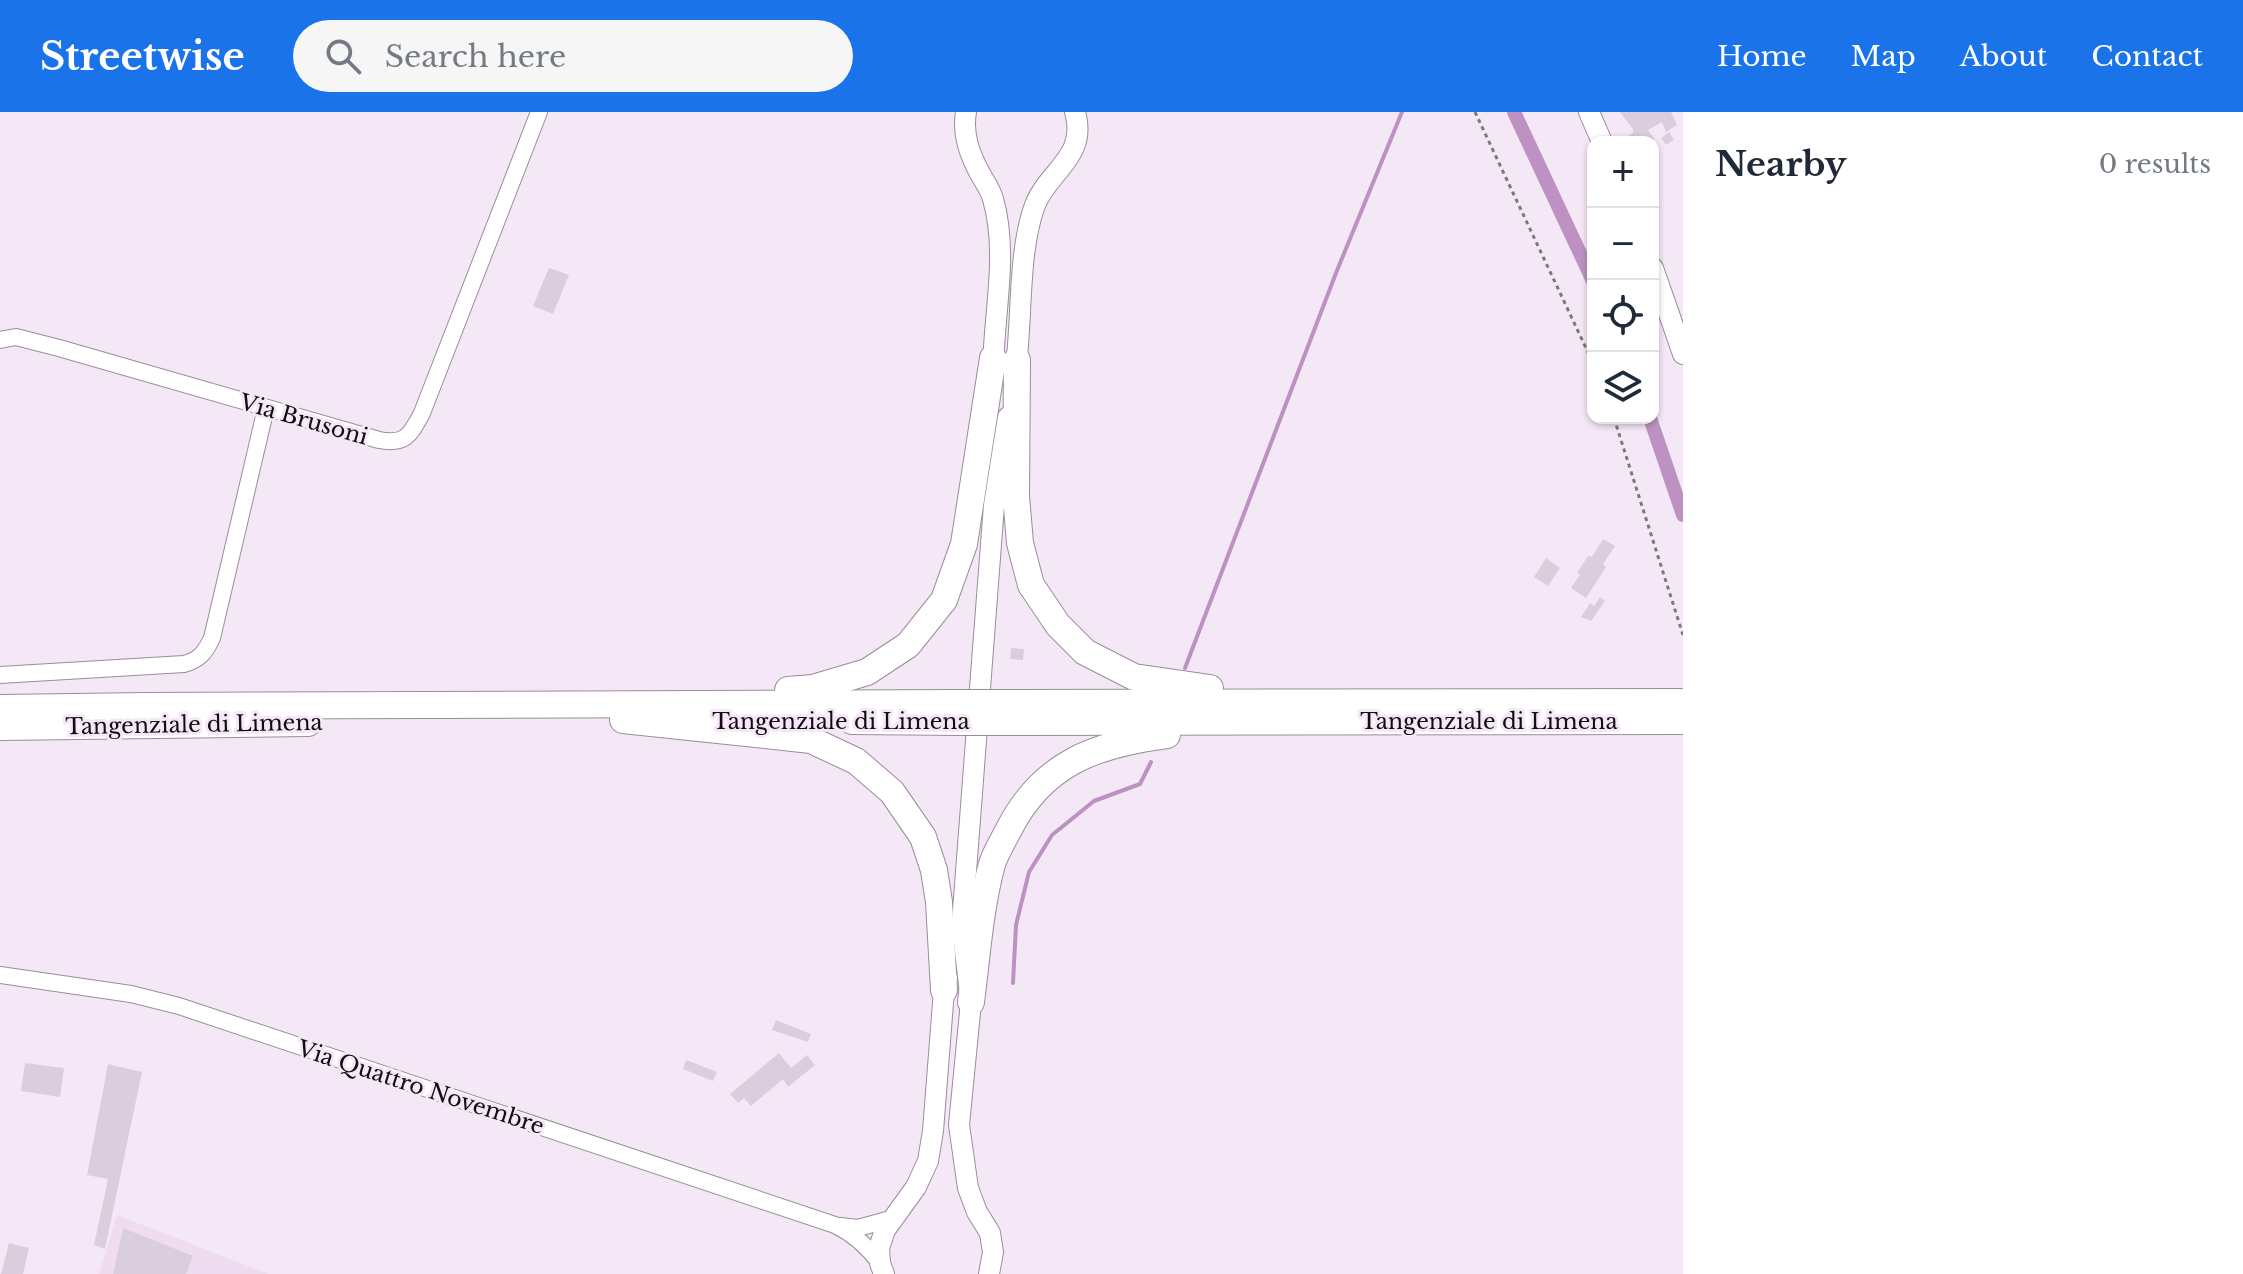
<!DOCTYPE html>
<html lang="en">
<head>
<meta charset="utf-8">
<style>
	body { margin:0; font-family:"Libre Baskerville",serif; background:#f6f6f7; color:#1f2937 }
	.controls { position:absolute; right:24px; top:24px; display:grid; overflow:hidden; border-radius:16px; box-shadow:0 2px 6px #0004 }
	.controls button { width:72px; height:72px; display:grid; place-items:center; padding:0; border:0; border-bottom:2px solid #e0e1e3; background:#fff; color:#1f2937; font:40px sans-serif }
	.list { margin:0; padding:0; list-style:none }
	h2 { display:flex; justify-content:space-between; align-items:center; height:104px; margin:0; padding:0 32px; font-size:34px }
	h2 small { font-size:26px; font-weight:400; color:#747a83 }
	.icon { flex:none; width:44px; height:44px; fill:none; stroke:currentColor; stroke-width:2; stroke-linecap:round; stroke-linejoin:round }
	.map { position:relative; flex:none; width:1683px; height:1162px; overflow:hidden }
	header { display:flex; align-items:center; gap:48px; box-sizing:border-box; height:112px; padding:0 40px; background:#1a73e8; color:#fff }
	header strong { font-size:38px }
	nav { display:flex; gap:44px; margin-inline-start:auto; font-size:28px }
	.search { width:560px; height:72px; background:#f6f6f7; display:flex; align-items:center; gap:20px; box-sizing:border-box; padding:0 28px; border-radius:44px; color:#747a83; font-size:30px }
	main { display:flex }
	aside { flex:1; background:#fff }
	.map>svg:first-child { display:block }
	.built { fill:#efdcf1 }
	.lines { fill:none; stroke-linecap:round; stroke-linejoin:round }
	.stream { stroke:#bd92c2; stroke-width:4 }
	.canal { stroke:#bd92c2; stroke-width:14 }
	.building { fill:#dacedc }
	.minor-casing { stroke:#998d9a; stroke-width:18 }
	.tertiary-casing { stroke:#998d9a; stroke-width:22 }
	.trunk-casing { stroke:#998d9a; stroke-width:28 }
	.path { stroke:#7f7780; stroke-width:3; stroke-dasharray:4 4; stroke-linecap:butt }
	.minor { stroke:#fff; stroke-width:16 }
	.tertiary { stroke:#fff; stroke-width:20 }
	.trunk { stroke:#fff; stroke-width:26 }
	.trunk-bridge-casing { stroke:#998d9a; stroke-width:28; stroke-linecap:butt }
	.trunk-bridge { stroke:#fff; stroke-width:26 }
	.labels { text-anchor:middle; stroke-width:6; stroke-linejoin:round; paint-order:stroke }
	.street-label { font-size:22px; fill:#110d12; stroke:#f5e8f6 }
</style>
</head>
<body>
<header>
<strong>Streetwise</strong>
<div class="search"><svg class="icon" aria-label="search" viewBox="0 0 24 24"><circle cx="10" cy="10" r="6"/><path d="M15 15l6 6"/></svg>Search here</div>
<nav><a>Home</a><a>Map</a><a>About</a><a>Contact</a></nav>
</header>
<main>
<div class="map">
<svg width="1683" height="1162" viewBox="0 0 1683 1162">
	<rect width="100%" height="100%" fill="#f5e8f6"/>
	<!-- built -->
	<path class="built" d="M117,1103L269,1162H99Z"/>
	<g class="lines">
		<!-- stream -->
		<g class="stream">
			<path d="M1185,556L1336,161L1402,0"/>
			<path d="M1013,871L1016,813L1029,760L1052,723L1094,689L1140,672L1151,650"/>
		</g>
		<!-- canal -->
		<g class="canal">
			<path d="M1514,0L1593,169"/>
			<path d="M1650,306L1683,403"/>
		</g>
	</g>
	<!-- building -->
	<g class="building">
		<path d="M1620,0H1671L1677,13L1666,20L1662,10L1648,18L1654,27L1649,30H1632L1628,24L1633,21V17Z"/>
		<path d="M1669,20L1674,28L1666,33L1661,26Z"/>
		<path d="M549,156L569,163L553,202L533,194Z"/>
		<path d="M1603,427L1615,434L1603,452L1606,455L1586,486L1571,476L1580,463L1577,461L1588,444L1592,445Z"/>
		<path d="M1546,446L1560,456L1548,474L1534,465Z"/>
		<path d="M1600,485L1605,489L1591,509L1581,505L1590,491L1594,494Z"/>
		<path d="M1011,536L1024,537L1023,548L1010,547Z"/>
		<path d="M776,908L811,922L808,930L772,918Z"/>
		<path d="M779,941L791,956L807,943L815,953L788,975L783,967L751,994L744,986L738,991L730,982Z"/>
		<path d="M686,948L717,960L713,969L683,957Z"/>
		<path d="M25,951L64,956L60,985L21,979Z"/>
		<path d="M108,952L142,960L105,1137L94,1133L108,1067L87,1063Z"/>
		<path d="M123,1116L193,1144L186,1162H113Z"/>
		<path d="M9,1131L29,1136L23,1162H1Z"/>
	</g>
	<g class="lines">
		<!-- minor casing -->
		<g class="minor-casing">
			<g id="minor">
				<path d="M0,228L16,225L59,236L379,328C406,333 410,323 422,301L539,0"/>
				<path d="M0,563L184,552C199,548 205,541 212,526L266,296"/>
				<path d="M0,863L131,882L179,894L835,1113C854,1122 867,1134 880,1151"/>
				<path d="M841,1114L858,1116L894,1106"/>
			</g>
		</g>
		<!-- tertiary casing -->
		<g class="tertiary-casing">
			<g id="tertiary">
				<path d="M966,0C962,23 970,44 982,65C986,72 991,79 993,87C1009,143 993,204 993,261"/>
				<path d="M1589,0L1602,30"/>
				<path d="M1653,156L1683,242"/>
				<path d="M1015,261C1023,209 1017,142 1035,93C1048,59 1088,45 1075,0"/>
				<path d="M884,1162L880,1151L879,1136L885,1118L916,1075L928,1049L933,1019L944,878L947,866"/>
				<path d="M989,1162L993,1140L990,1121L977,1100L968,1076L959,1013L971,890L962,812L994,393L1008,305"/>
			</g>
		</g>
		<!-- trunk casing -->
		<g class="trunk-casing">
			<g id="trunk">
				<path d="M1017,248L1016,384L1020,431L1031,473L1058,513L1085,540L1134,565L1210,576"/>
				<path d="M788,578L813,576L867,560L908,533L944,488L964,432L993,246"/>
				<path d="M994,591L1683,590"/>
				<path d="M0,596L147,594L963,591"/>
				<path d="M623,608L811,628L856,649L892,680L923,725L934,758L939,790L944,878"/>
				<path d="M852,609L961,610"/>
				<path d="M994,610L1683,609"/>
				<path d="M0,615L308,611"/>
				<path d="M971,890C977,844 980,796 992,752C996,740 1003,729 1008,719C1042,651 1096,632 1167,623"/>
			</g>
		</g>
		<!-- path -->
		<g class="path">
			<path d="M1475,0L1593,251"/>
			<path d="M1653,130L1657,142"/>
			<path d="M1614,306L1683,523"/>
		</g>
		<!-- minor -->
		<use href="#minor" class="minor"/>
		<!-- tertiary -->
		<use href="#tertiary" class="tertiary"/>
		<!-- trunk -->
		<use href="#trunk" class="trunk"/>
		<!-- trunk-bridge casing -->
		<g class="trunk-bridge-casing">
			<g id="trunk-bridge">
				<path d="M963,591H994"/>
				<path d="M961,610H994"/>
			</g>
		</g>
		<!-- trunk-bridge -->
		<use href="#trunk-bridge" class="trunk-bridge"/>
	</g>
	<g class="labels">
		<!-- street labels -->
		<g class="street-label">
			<text transform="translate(304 307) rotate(16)" y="8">Via Brusoni</text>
			<text x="841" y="617">Tangenziale di Limena</text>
			<text x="1489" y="617">Tangenziale di Limena</text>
			<text transform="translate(194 612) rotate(-1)" y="8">Tangenziale di Limena</text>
			<text transform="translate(421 975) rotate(18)" y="8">Via Quattro Novembre</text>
		</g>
	</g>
</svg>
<div class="controls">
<button>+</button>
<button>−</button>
<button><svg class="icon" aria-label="locate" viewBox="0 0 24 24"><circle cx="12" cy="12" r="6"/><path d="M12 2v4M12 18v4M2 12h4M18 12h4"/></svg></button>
<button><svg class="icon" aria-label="layers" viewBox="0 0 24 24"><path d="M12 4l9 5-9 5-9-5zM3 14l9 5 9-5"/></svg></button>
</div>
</div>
<aside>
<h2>Nearby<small>0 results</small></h2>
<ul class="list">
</ul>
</aside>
</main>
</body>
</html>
